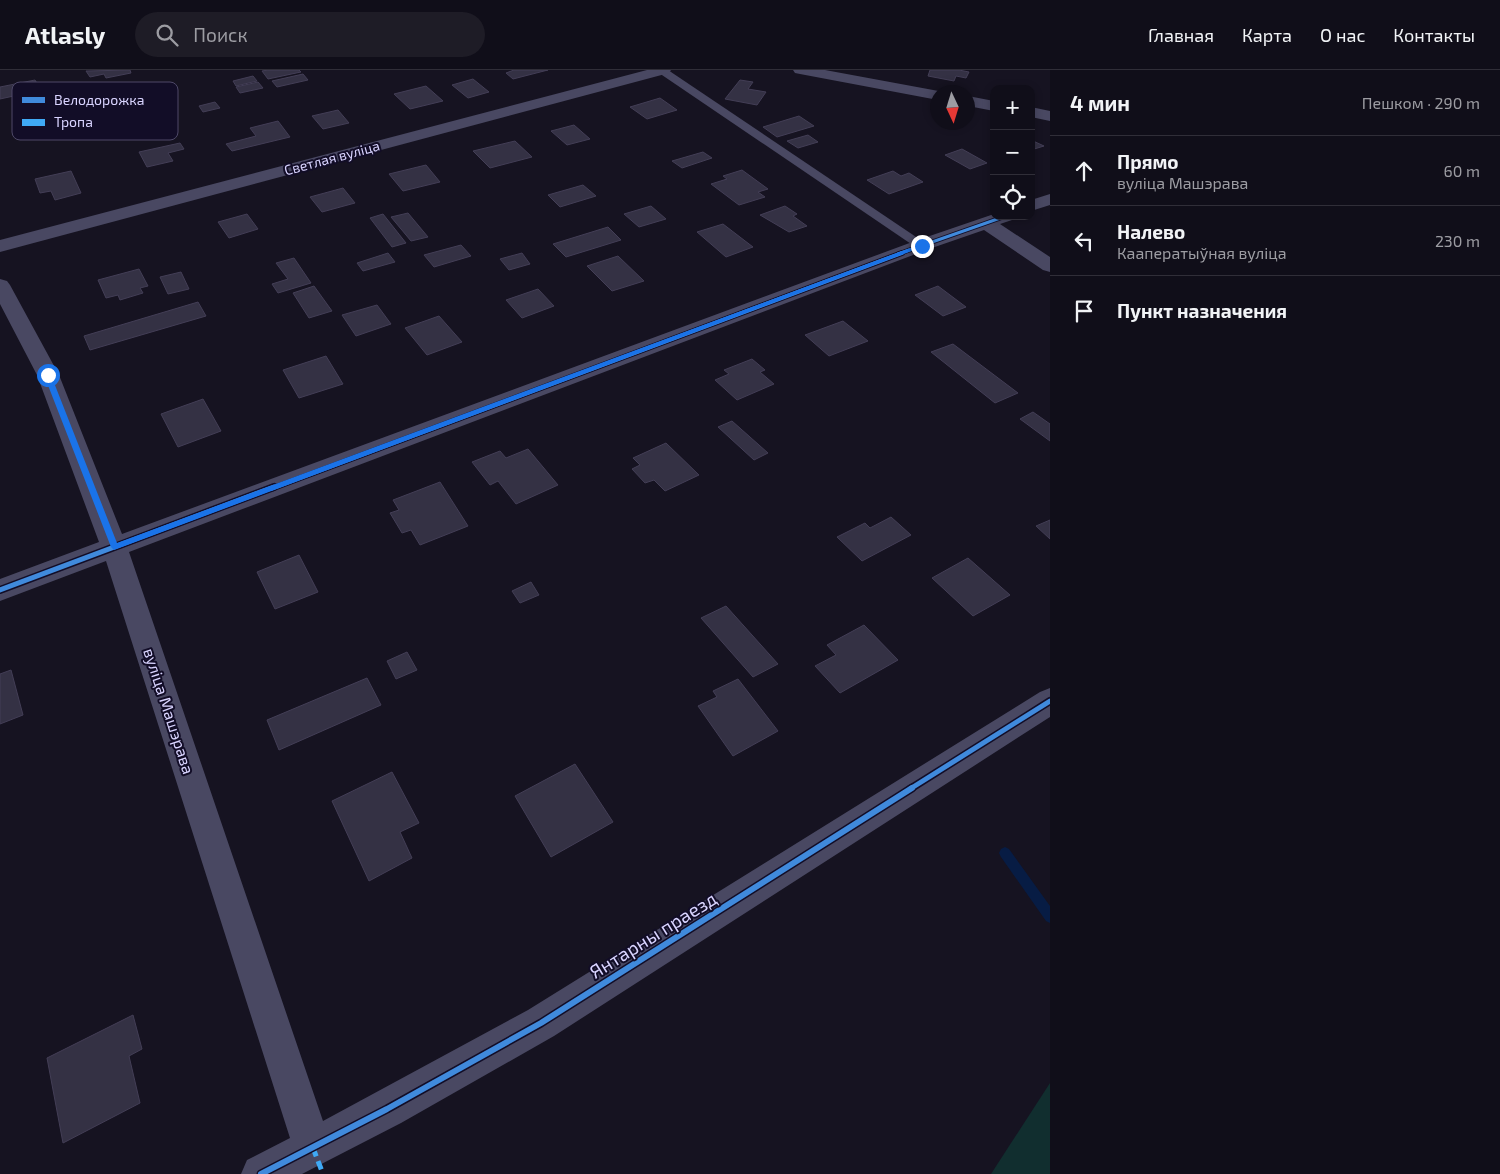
<!DOCTYPE html>
<html lang="ru">
<head>
<meta charset="utf-8">
<style>
	body { margin:0; font-family:"Exo 2",sans-serif; background:#1e1c26; color:#f1f3f6 }
	.controls { position:absolute; right:15px; top:15px; display:grid; overflow:hidden; border-radius:10px; box-shadow:0 2px 8px #0003 }
	.controls button { width:45px; height:45px; display:grid; place-items:center; padding:0; border:0; border-bottom:1px solid #302e38; background:#100e19; color:#f1f3f6; font:25px sans-serif }
	.compass { position:absolute; left:930px; top:15px; width:45px; height:45px; border-radius:50%; background:#100e19; box-shadow:0 2px 8px #0003; rotate:176deg }
	.stop { position:absolute; width:15px; height:15px; margin:-11px; border:4px solid #1a73e8; border-radius:50%; background:#fff }
	.stop.end { background:#1a73e8; border-color:#fff; box-shadow:0 1px 5px #0008 }
	.list { margin:0; padding:0; list-style:none }
	h2 { display:flex; justify-content:space-between; align-items:center; height:65px; margin:0; padding:0 20px; font-size:21px }
	h2 small { font-size:16px; font-weight:400; color:#9c9ca2 }
	.list li { display:grid; grid-template-columns:32px 1fr auto; gap:15px; align-items:center; box-sizing:border-box; height:70px; padding:0 20px; border-top:1px solid #302e38 }
	.list b { display:block; font-size:19px; white-space:nowrap }
	.list p { margin:0; font-size:16px; white-space:nowrap; color:#9c9ca2 }
	.list em { font-size:16px; font-style:normal; color:#9c9ca2 }
	.icon { flex:none; width:28px; height:28px; fill:none; stroke:currentColor; stroke-width:2; stroke-linecap:round; stroke-linejoin:round }
	.map { position:relative; flex:none; width:1050px; height:1104px; overflow:hidden }
	header { display:flex; align-items:center; gap:30px; box-sizing:border-box; height:70px; padding:0 25px; background:#100e19; border-bottom:1px solid #302e38 }
	header strong { font-size:24px }
	nav { display:flex; gap:28px; margin-inline-start:auto; font-size:18px }
	.search { width:350px; height:45px; background:#1e1c26; display:flex; align-items:center; gap:12px; box-sizing:border-box; padding:0 18px; border-radius:28px; color:#9c9ca2; font-size:19px }
	main { display:flex }
	aside { flex:1; background:#100e19 }
	.map>svg:first-child { display:block }
	.green { fill:#112e2f }
	.lines { fill:none; stroke-linecap:round; stroke-linejoin:round }
	.stream { fill:#071c44; fill-rule:evenodd }
	.building { fill:#343144; stroke:#433e56 }
	.lane { fill:#494862; fill-rule:evenodd }
	.street { fill:#494862; fill-rule:evenodd }
	.quiet { stroke:#3fa9f5; stroke-width:5; stroke-dasharray:9 5; stroke-linecap:butt }
	.cycleway-far3-casing { stroke:#120d27; stroke-width:5 }
	.cycleway-far2-casing { stroke:#120d27; stroke-width:6 }
	.cycleway-far1-casing { stroke:#120d27; stroke-width:8 }
	.cycleway-casing { stroke:#120d27; stroke-width:9 }
	.cycleway-far3 { stroke:#408adc; stroke-width:3 }
	.cycleway-far2 { stroke:#408adc; stroke-width:4 }
	.cycleway-far1 { stroke:#408adc; stroke-width:5 }
	.cycleway { stroke:#408adc; stroke-width:6 }
	.route { fill:#1a73e8 }
	.labels { text-anchor:middle; stroke-width:4; stroke-linejoin:round; paint-order:stroke }
	.far-street-label { font-size:14px; fill:#d9d4ff; stroke:#120d27 }
	.street-label { font-size:16px; fill:#d9d4ff; stroke:#120d27 }
	.near-street-label { font-size:19px; fill:#d9d4ff; stroke:#120d27 }
	.key { fill:#120d27; stroke:#4e4968; stroke-width:1 }
	.key-label { font-size:14px; fill:#d9d4ff }
</style>
</head>
<body>
<header>
<strong>Atlasly</strong>
<div class="search"><svg class="icon" aria-label="search" viewBox="0 0 24 24"><circle cx="10" cy="10" r="6"/><path d="M15 15l6 6"/></svg>Поиск</div>
<nav><a>Главная</a><a>Карта</a><a>О нас</a><a>Контакты</a></nav>
</header>
<main>
<div class="map">
<svg width="1050" height="1104" viewBox="0 0 1050 1104">
	<rect width="100%" height="100%" fill="#161321"/>
	<!-- green -->
	<path class="green" d="M1050,1013V1104H991Z"/>
	<g class="lines">
		<!-- stream -->
		<path class="stream" d="M1005,777L1009,779L1050,836V853L1046,851L1001,787L999,783L1001,779Z"/>
	</g>
	<!-- building -->
	<g class="building">
		<path d="M130,0L131,3L106,8L104,4L90,7L86,1Z"/>
		<path d="M268,0H299L301,2L268,9L262,1Z"/>
		<path d="M514,0H548L513,9L506,3Z"/>
		<path d="M930,0H959L969,2L966,8L956,6L954,11L928,6Z"/>
		<path d="M303,4L308,10L277,17L272,11Z"/>
		<path d="M253,6L257,11L236,16L233,11Z"/>
		<path d="M473,9L489,22L468,28L452,15Z"/>
		<path d="M35,10L41,20L0,29V17Z"/>
		<path d="M740,10L753,12L748,19L766,22L757,35L725,29Z"/>
		<path d="M258,12L263,18L240,23L236,17Z"/>
		<path d="M426,16L443,31L410,39L394,24Z"/>
		<path d="M660,28L677,40L647,49L630,37Z"/>
		<path d="M215,32L220,38L203,42L199,36Z"/>
		<path d="M338,40L349,53L323,59L312,46Z"/>
		<path d="M799,46L814,56L777,67L763,57Z"/>
		<path d="M278,51L290,67L232,81L226,74L256,66L250,58Z"/>
		<path d="M574,55L590,69L567,75L551,61Z"/>
		<path d="M808,65L818,72L798,78L787,71Z"/>
		<path d="M1031,70L1044,76L1031,80Z"/>
		<path d="M515,71L532,87L490,98L473,81Z"/>
		<path d="M180,73L184,79L168,83L173,91L147,97L139,82Z"/>
		<path d="M962,79L987,93L970,99L945,85Z"/>
		<path d="M703,82L712,88L682,98L672,91Z"/>
		<path d="M426,95L440,112L403,121L389,104Z"/>
		<path d="M742,100L768,119L758,122L765,127L739,135L711,114L727,109L723,106Z"/>
		<path d="M71,101L81,123L55,130L51,121L40,123L35,109Z"/>
		<path d="M893,101L901,106L909,103L923,112L889,124L867,110Z"/>
		<path d="M583,115L596,126L560,137L548,125Z"/>
		<path d="M343,118L355,133L322,142L310,127Z"/>
		<path d="M651,136L666,149L639,157L624,144Z"/>
		<path d="M785,136L797,144L793,146L807,156L789,162L760,145Z"/>
		<path d="M408,143L428,167L411,171L391,147Z"/>
		<path d="M247,144L258,159L229,168L218,152Z"/>
		<path d="M383,144L406,173L392,177L370,148Z"/>
		<path d="M723,154L753,177L726,187L697,162Z"/>
		<path d="M608,157L621,170L566,187L553,174Z"/>
		<path d="M461,175L471,186L434,197L424,185Z"/>
		<path d="M388,183L395,192L363,201L357,193Z"/>
		<path d="M522,183L530,194L509,200L500,189Z"/>
		<path d="M618,186L644,211L612,221L587,196Z"/>
		<path d="M294,188L311,213L278,223L272,214L288,209L276,193Z"/>
		<path d="M139,199L148,216L140,218L143,223L120,230L118,225L106,228L98,210Z"/>
		<path d="M181,202L189,219L168,224L160,207Z"/>
		<path d="M314,216L332,241L309,248L293,223Z"/>
		<path d="M938,216L966,237L943,246L915,225Z"/>
		<path d="M538,219L554,236L522,248L506,230Z"/>
		<path d="M198,232L206,246L90,280L84,266Z"/>
		<path d="M377,235L391,254L356,266L342,245Z"/>
		<path d="M439,246L462,272L427,285L405,258Z"/>
		<path d="M843,251L868,271L829,286L805,265Z"/>
		<path d="M953,274L1018,323L995,333L931,282Z"/>
		<path d="M326,286L343,314L299,328L283,300Z"/>
		<path d="M752,289L765,300L760,302L774,314L737,330L715,310L729,304L724,300Z"/>
		<path d="M203,329L221,361L178,377L161,344Z"/>
		<path d="M1033,342L1050,354V371L1020,349Z"/>
		<path d="M732,351L768,383L754,390L718,357Z"/>
		<path d="M666,373L699,405L665,421L654,410L645,413L632,399L640,395L633,388Z"/>
		<path d="M528,379L558,415L516,434L498,411L490,415L472,392L500,381L506,388Z"/>
		<path d="M440,412L468,456L420,475L411,460L402,463L390,443L399,440L393,430Z"/>
		<path d="M891,447L911,465L862,491L837,467L865,453L870,458Z"/>
		<path d="M1050,450V469L1036,456Z"/>
		<path d="M299,485L318,522L275,539L257,502Z"/>
		<path d="M968,488L1010,525L973,546L932,508Z"/>
		<path d="M531,512L539,525L520,533L512,521Z"/>
		<path d="M726,536L778,594L753,607L701,548Z"/>
		<path d="M864,555L898,590L840,623L815,596L836,585L827,575Z"/>
		<path d="M407,582L417,600L396,609L387,591Z"/>
		<path d="M11,600L23,645L0,654V604Z"/>
		<path d="M367,608L381,635L279,680L267,650Z"/>
		<path d="M738,609L778,661L733,686L698,636L717,627L713,621Z"/>
		<path d="M575,694L613,752L551,787L515,726Z"/>
		<path d="M392,702L419,753L400,762L412,788L369,811L332,731Z"/>
		<path d="M133,945L142,979L129,986L140,1033L63,1073L47,988Z"/>
	</g>
	<g class="lines">
		<!-- lane -->
		<path class="lane" d="M659,0H668L928,175L922,179L917,178L659,3Z"/>
		<!-- street -->
		<g class="street">
			<path d="M647,0H671L669,3L0,182V170Z"/>
			<path d="M793,0H825L944,22H938V30L800,4L795,3Z"/>
			<path d="M968,26L994,31V41L968,36Z"/>
			<path d="M1031,37L1050,41V51L1031,47Z"/>
			<path d="M1050,124V135L1031,141V130Z"/>
			<path d="M994,144V146H1015L1012,150L1000,154L1050,187V202L1043,200L984,160L929,179L129,482L323,1051L528,940L1040,622L1050,618V647L554,966L401,1053L302,1104H241L247,1090L290,1068L106,491L0,531V509L99,472L37,305L0,234V209L7,211L10,215L59,305L122,464L915,171Z"/>
		</g>
		<!-- quiet -->
		<path class="quiet" d="M313,1078L323,1104"/>
		<!-- cycleway-far3 casing -->
		<g class="cycleway-far3-casing">
			<path id="cycleway-far3" d="M898,184L1006,146"/>
		</g>
		<!-- cycleway-far2 casing -->
		<g class="cycleway-far2-casing">
			<path id="cycleway-far2" d="M271,419L902,183"/>
		</g>
		<!-- cycleway-far1 casing -->
		<g class="cycleway-far1-casing">
			<g id="cycleway-far1">
				<path d="M0,520L274,417"/>
				<path d="M910,719L1050,631"/>
			</g>
		</g>
		<!-- cycleway casing -->
		<g class="cycleway-casing">
			<path id="cycleway" d="M261,1104L387,1039L541,953L912,718"/>
		</g>
		<!-- cycleway-far3 -->
		<use href="#cycleway-far3" class="cycleway-far3"/>
		<!-- cycleway-far2 -->
		<use href="#cycleway-far2" class="cycleway-far2"/>
		<!-- cycleway-far1 -->
		<use href="#cycleway-far1" class="cycleway-far1"/>
		<!-- cycleway -->
		<use href="#cycleway" class="cycleway"/>
	</g>
	<!-- route -->
	<path class="route" d="M921,174L925,176L114,480L111,477L44,305L48,303L51,305L117,473Z"/>
	<g class="labels">
		<!-- far-street labels -->
		<g class="far-street-label">
			<text transform="translate(332 88) rotate(-15)" y="5">Светлая вуліца</text>
		</g>
		<!-- street labels -->
		<g class="street-label">
			<text transform="translate(169 641) rotate(72)" y="6">вуліца Машэрава</text>
		</g>
		<!-- near-street labels -->
		<g class="near-street-label">
			<text transform="translate(653 865) rotate(-32)" y="7">Янтарны праезд</text>
		</g>
	</g>
	<!-- legend -->
	<rect x="12" y="12" width="166" height="58" rx="8" class="key"/>
	<rect x="22" y="27" width="23" height="6" fill="#408adc"/>
	<rect x="22" y="49" width="23" height="7" fill="#3fa9f5"/>
	<g class="key-label">
		<text x="54" y="35">Велодорожка</text>
		<text x="54" y="57">Тропа</text>
	</g>
</svg>
<div class="controls">
<button>+</button>
<button>−</button>
<button><svg class="icon" aria-label="locate" viewBox="0 0 24 24"><circle cx="12" cy="12" r="6"/><path d="M12 2v4M12 18v4M2 12h4M18 12h4"/></svg></button>
</div>
<svg class="compass" viewBox="-18 -18 36 36"><path d="M0-13l5 13h-10z" fill="#e53935"/><path d="M0 13l5-13h-10z" fill="#9c9ca2"/></svg>
<div class="stop" style="left:48px;top:305px"></div>
<div class="stop end" style="left:922px;top:176px"></div>
</div>
<aside>
<h2>4 мин<small>Пешком · 290 m</small></h2>
<ul class="list">
<li><svg class="icon" aria-label="ahead" viewBox="0 0 24 24"><path d="M12 20V5M6 11l6-6 6 6"/></svg><div><b>Прямо</b><p>вуліца Машэрава</p></div><em>60 m</em></li>
<li><svg class="icon" aria-label="left" viewBox="0 0 24 24"><path d="M17 20v-9H6M10 6l-5 5 5 5"/></svg><div><b>Налево</b><p>Кааператыўная вуліца</p></div><em>230 m</em></li>
<li><svg class="icon" aria-label="arrive" viewBox="0 0 24 24"><path d="M6 21V4h12l-3 4 3 4H6"/></svg><div><b>Пункт назначения</b></div></li>
</ul>
</aside>
</main>
</body>
</html>
